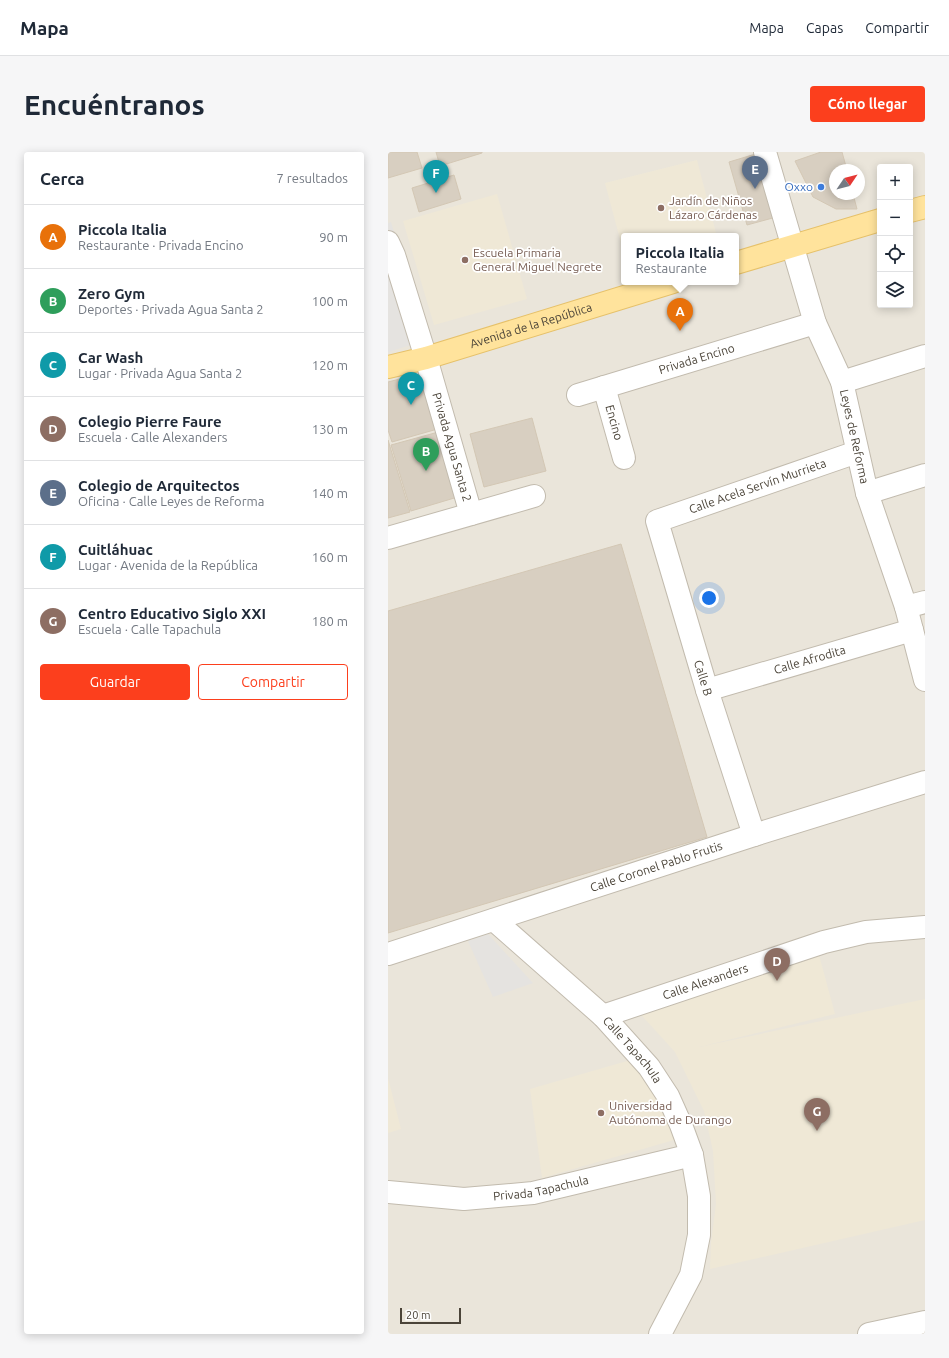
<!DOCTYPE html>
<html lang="es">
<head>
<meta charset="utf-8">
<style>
	body { margin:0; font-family:Ubuntu,sans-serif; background:#f6f6f7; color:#1f2937 }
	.controls { position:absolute; right:12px; top:12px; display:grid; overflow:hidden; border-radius:4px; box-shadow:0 2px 10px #0003 }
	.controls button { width:36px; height:36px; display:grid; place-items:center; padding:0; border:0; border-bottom:1px solid #e0e1e3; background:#fff; color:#1f2937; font:20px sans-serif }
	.compass { position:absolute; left:441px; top:12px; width:36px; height:36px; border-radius:50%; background:#fff; box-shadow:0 2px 10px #0003; rotate:55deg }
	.scale { position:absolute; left:12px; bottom:10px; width:61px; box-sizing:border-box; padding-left:4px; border:2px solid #4b4439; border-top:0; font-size:11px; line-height:14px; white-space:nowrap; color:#4b4439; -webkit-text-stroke:3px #fff; paint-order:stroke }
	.you { position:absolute; left:321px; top:446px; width:14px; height:14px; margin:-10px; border:3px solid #fff; border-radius:50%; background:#1a73e8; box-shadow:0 0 0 6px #1a73e833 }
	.badge { display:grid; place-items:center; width:26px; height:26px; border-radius:50%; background:#fc3f1d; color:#fff; font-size:13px; font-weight:700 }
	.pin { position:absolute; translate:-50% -33px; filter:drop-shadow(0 1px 2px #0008) }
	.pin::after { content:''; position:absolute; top:21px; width:14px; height:12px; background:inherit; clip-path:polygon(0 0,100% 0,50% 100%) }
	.popup { position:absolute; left:233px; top:81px; width:118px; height:52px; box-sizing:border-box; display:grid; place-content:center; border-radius:4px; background:#fff; filter:drop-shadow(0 1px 3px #0005); font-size:13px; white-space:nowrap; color:#747a83 }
	.popup b { font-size:15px; color:#1f2937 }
	.popup::after { content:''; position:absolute; left:50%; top:100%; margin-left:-8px; border:8px solid transparent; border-top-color:#fff }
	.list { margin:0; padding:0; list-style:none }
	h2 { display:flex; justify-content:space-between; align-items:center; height:52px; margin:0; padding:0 16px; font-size:17px }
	h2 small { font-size:13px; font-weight:400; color:#747a83 }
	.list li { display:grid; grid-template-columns:26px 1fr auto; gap:12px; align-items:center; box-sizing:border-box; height:64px; padding:0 16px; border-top:1px solid #e0e1e3 }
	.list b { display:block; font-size:15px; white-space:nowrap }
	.list p { margin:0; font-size:13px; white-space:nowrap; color:#747a83 }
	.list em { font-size:13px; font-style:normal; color:#747a83 }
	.actions { display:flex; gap:8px; padding:12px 16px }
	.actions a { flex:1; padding:9px 0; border:1px solid #fc3f1d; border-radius:4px; text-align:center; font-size:14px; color:#fc3f1d }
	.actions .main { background:#fc3f1d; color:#fff }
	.icon { flex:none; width:22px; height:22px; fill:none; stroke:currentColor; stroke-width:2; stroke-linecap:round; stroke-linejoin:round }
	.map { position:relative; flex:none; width:537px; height:1182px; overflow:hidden; border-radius:4px }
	header { display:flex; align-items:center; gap:24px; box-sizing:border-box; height:56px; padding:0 20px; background:#fff; border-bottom:1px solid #e0e1e3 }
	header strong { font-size:19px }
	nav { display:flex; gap:22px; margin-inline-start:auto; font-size:14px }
	.intro { display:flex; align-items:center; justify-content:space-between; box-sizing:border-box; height:96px; padding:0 24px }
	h1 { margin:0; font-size:28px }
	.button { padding:10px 18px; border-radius:4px; background:#fc3f1d; color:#fff; font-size:14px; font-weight:700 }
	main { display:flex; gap:24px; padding:0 24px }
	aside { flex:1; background:#fff; border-radius:4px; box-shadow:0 2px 10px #0003 }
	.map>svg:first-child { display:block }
	.residential { fill:#eae5da; fill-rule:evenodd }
	.education { fill:#efe8d6 }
	.parking { fill:#e5e3e0 }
	.building { fill:#d8cfc1; stroke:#d3c7b4 }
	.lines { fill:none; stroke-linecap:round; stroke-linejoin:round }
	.minor-casing { stroke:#c2bbae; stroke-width:24 }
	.major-casing { stroke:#e6c16a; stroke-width:24 }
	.minor { stroke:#fff; stroke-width:22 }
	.major { stroke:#ffe39c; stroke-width:22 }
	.shop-dot { fill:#3f7fe0; stroke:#fff; stroke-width:1.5 }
	.education-dot { fill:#8d6e63; stroke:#fff; stroke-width:1.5 }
	.labels { text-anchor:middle; stroke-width:3.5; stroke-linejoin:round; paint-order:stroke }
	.shop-label { font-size:12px; fill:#366cbe; stroke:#fff; text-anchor:end }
	.education-label { font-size:12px; fill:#785e54; stroke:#fff; text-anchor:start }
	.street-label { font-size:12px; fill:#4b4439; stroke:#fff }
</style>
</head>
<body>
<header>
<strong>Mapa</strong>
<nav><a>Mapa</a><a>Capas</a><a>Compartir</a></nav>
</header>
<div class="intro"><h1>Encuéntranos</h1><a class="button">Cómo llegar</a></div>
<main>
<aside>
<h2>Cerca<small>7 resultados</small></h2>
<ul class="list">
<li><span class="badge" style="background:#e8710a">A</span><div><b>Piccola Italia</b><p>Restaurante · Privada Encino</p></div><em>90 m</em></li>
<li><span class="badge" style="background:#2e9e5b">B</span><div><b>Zero Gym</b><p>Deportes · Privada Agua Santa 2</p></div><em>100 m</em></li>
<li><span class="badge" style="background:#0f9aa8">C</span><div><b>Car Wash</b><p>Lugar · Privada Agua Santa 2</p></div><em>120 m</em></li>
<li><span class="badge" style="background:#8d6e63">D</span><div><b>Colegio Pierre Faure</b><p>Escuela · Calle Alexanders</p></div><em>130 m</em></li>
<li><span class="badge" style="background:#5c6f8a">E</span><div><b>Colegio de Arquitectos</b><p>Oficina · Calle Leyes de Reforma</p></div><em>140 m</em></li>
<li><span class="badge" style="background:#0f9aa8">F</span><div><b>Cuitláhuac</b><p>Lugar · Avenida de la República</p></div><em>160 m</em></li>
<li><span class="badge" style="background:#8d6e63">G</span><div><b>Centro Educativo Siglo XXI</b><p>Escuela · Calle Tapachula</p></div><em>180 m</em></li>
</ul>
<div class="actions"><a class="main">Guardar</a><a>Compartir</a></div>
</aside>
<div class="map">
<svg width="537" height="1182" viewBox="0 0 537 1182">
	<rect width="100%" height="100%" fill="#f6f3ec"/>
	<!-- residential -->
	<path class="residential" d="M0,0H537V1182H0ZM492,15H522V153H492ZM447,18H471V42H447ZM236,84H348V130H236Z"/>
	<!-- education -->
	<g class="education">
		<path d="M309,8L328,81L315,84H236V102L217,31Z"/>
		<path d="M109,42L139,147L46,173L15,69Z"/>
		<path d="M431,803L447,862L311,895L537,847V1068L322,1117L323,1091L328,1052L325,999L316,959L287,900L246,855Z"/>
		<path d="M246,907L293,986L154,1026L142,937Z"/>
		<path d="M0,926L13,977L0,981Z"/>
	</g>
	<!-- parking -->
	<g class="parking">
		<path d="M3,70L39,188L0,200V71Z"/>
		<path d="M100,782L145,831L105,845L80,789Z"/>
	</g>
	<!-- building -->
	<g class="building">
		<path d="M0,0H29L34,16L0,26Z"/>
		<path d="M48,0H94V1L52,14Z"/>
		<path d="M374,0L392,64L359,73L341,10Z"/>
		<path d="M433,0H454L459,18H447V42H465L469,57H448L425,45L407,9Z"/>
		<path d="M66,23L73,47L31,60L24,36Z"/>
		<path d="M35,221L53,276L4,290L0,278V230Z"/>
		<path d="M144,266L158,319L96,335L82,282Z"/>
		<path d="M54,279L73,344L23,359L3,293Z"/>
		<path d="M0,288L22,360L0,366Z"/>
		<path d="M233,392L319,685L0,781V459Z"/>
	</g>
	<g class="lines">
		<!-- minor casing -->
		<g class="minor-casing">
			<g id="minor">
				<path id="s1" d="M377,0L427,171L454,230L479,341L518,455L537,528"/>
				<path id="s2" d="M0,90L6,103L38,206L83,362"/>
				<path d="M454,230L537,204"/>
				<path id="s3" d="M216,235L236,306"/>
				<path id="s4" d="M190,243L427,171"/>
				<path d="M479,341L537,323"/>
				<path d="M0,386L146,344"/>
				<path d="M518,455L537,450"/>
				<path id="s5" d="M319,538L524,478"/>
				<path id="s6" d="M366,683L319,538L269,369L469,300"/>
				<path id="s7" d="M106,768L215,864L261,915L280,944L293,973L304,1003L311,1044V1083L303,1123L272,1182"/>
				<path id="s8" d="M0,802L366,683L537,630"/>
				<path id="s9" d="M215,864L436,790L478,780L537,775"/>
				<path id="s10" d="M0,1040L76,1047L145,1041L304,1003"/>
				<path d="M481,1182L537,1170"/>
			</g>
		</g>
		<!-- major casing -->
		<g class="major-casing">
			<g id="major">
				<path d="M522,59L537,55"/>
				<path d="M348,111L492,68"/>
				<path id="s11" d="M0,215L38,206L285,130"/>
			</g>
		</g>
		<!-- minor -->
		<use href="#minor" class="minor"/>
		<!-- major -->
		<use href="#major" class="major"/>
	</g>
	<!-- markers -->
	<circle class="shop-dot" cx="433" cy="35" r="4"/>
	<g class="education-dot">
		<circle cx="273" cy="56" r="4"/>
		<circle cx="77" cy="108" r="4"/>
		<circle cx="213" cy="961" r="4"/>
	</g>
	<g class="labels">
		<!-- shop labels -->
		<g class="shop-label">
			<text x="425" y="39">Oxxo</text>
		</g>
		<!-- education labels -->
		<g class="education-label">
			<text x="281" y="53">Jardín de Niños<tspan x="281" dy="14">Lázaro Cárdenas</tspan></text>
			<text x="85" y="105">Escuela Primaria<tspan x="85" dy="14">General Miguel Negrete</tspan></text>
			<text x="221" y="958">Universidad<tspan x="221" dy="14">Autónoma de Durango</tspan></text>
		</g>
		<!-- street labels -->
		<g class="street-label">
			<text dy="4" stroke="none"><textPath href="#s11" startOffset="149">Avenida de la República</textPath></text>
			<text dy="4" stroke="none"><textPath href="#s4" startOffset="124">Privada Encino</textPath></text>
			<text dy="4" stroke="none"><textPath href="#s3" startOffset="37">Encino</textPath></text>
			<text dy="4" stroke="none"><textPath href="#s1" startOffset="299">Leyes de Reforma</textPath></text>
			<text dy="4" stroke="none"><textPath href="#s2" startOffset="215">Privada Agua Santa 2</textPath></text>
			<text dy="4" stroke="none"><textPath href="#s6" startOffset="435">Calle Acela Servín Murrieta</textPath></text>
			<text dy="4" stroke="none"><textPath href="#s5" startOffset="107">Calle Afrodita</textPath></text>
			<text transform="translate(315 526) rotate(73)" y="4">Calle B</text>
			<text dy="4" stroke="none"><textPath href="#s8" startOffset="282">Calle Coronel Pablo Frutis</textPath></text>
			<text dy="4" stroke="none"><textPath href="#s9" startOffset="108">Calle Alexanders</textPath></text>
			<text dy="4" stroke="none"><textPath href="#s7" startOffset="190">Calle Tapachula</textPath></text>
			<text dy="4" stroke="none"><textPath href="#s10" startOffset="154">Privada Tapachula</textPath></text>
		</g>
	</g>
</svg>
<div class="controls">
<button>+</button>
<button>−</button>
<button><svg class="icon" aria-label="locate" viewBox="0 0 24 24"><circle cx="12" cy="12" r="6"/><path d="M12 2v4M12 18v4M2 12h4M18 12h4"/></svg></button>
<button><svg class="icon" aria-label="layers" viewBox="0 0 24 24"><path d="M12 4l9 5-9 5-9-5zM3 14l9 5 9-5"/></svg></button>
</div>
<svg class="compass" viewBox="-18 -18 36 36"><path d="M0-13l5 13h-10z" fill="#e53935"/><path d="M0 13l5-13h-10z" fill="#747a83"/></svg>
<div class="scale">20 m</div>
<div class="you"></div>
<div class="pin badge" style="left:292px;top:179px;background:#e8710a">A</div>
<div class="popup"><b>Piccola Italia</b>Restaurante</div>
<div class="pin badge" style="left:38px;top:319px;background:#2e9e5b">B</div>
<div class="pin badge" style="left:23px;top:253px;background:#0f9aa8">C</div>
<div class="pin badge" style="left:389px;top:829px;background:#8d6e63">D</div>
<div class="pin badge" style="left:367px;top:37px;background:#5c6f8a">E</div>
<div class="pin badge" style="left:48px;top:41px;background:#0f9aa8">F</div>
<div class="pin badge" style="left:429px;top:979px;background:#8d6e63">G</div>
</div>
</main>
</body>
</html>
